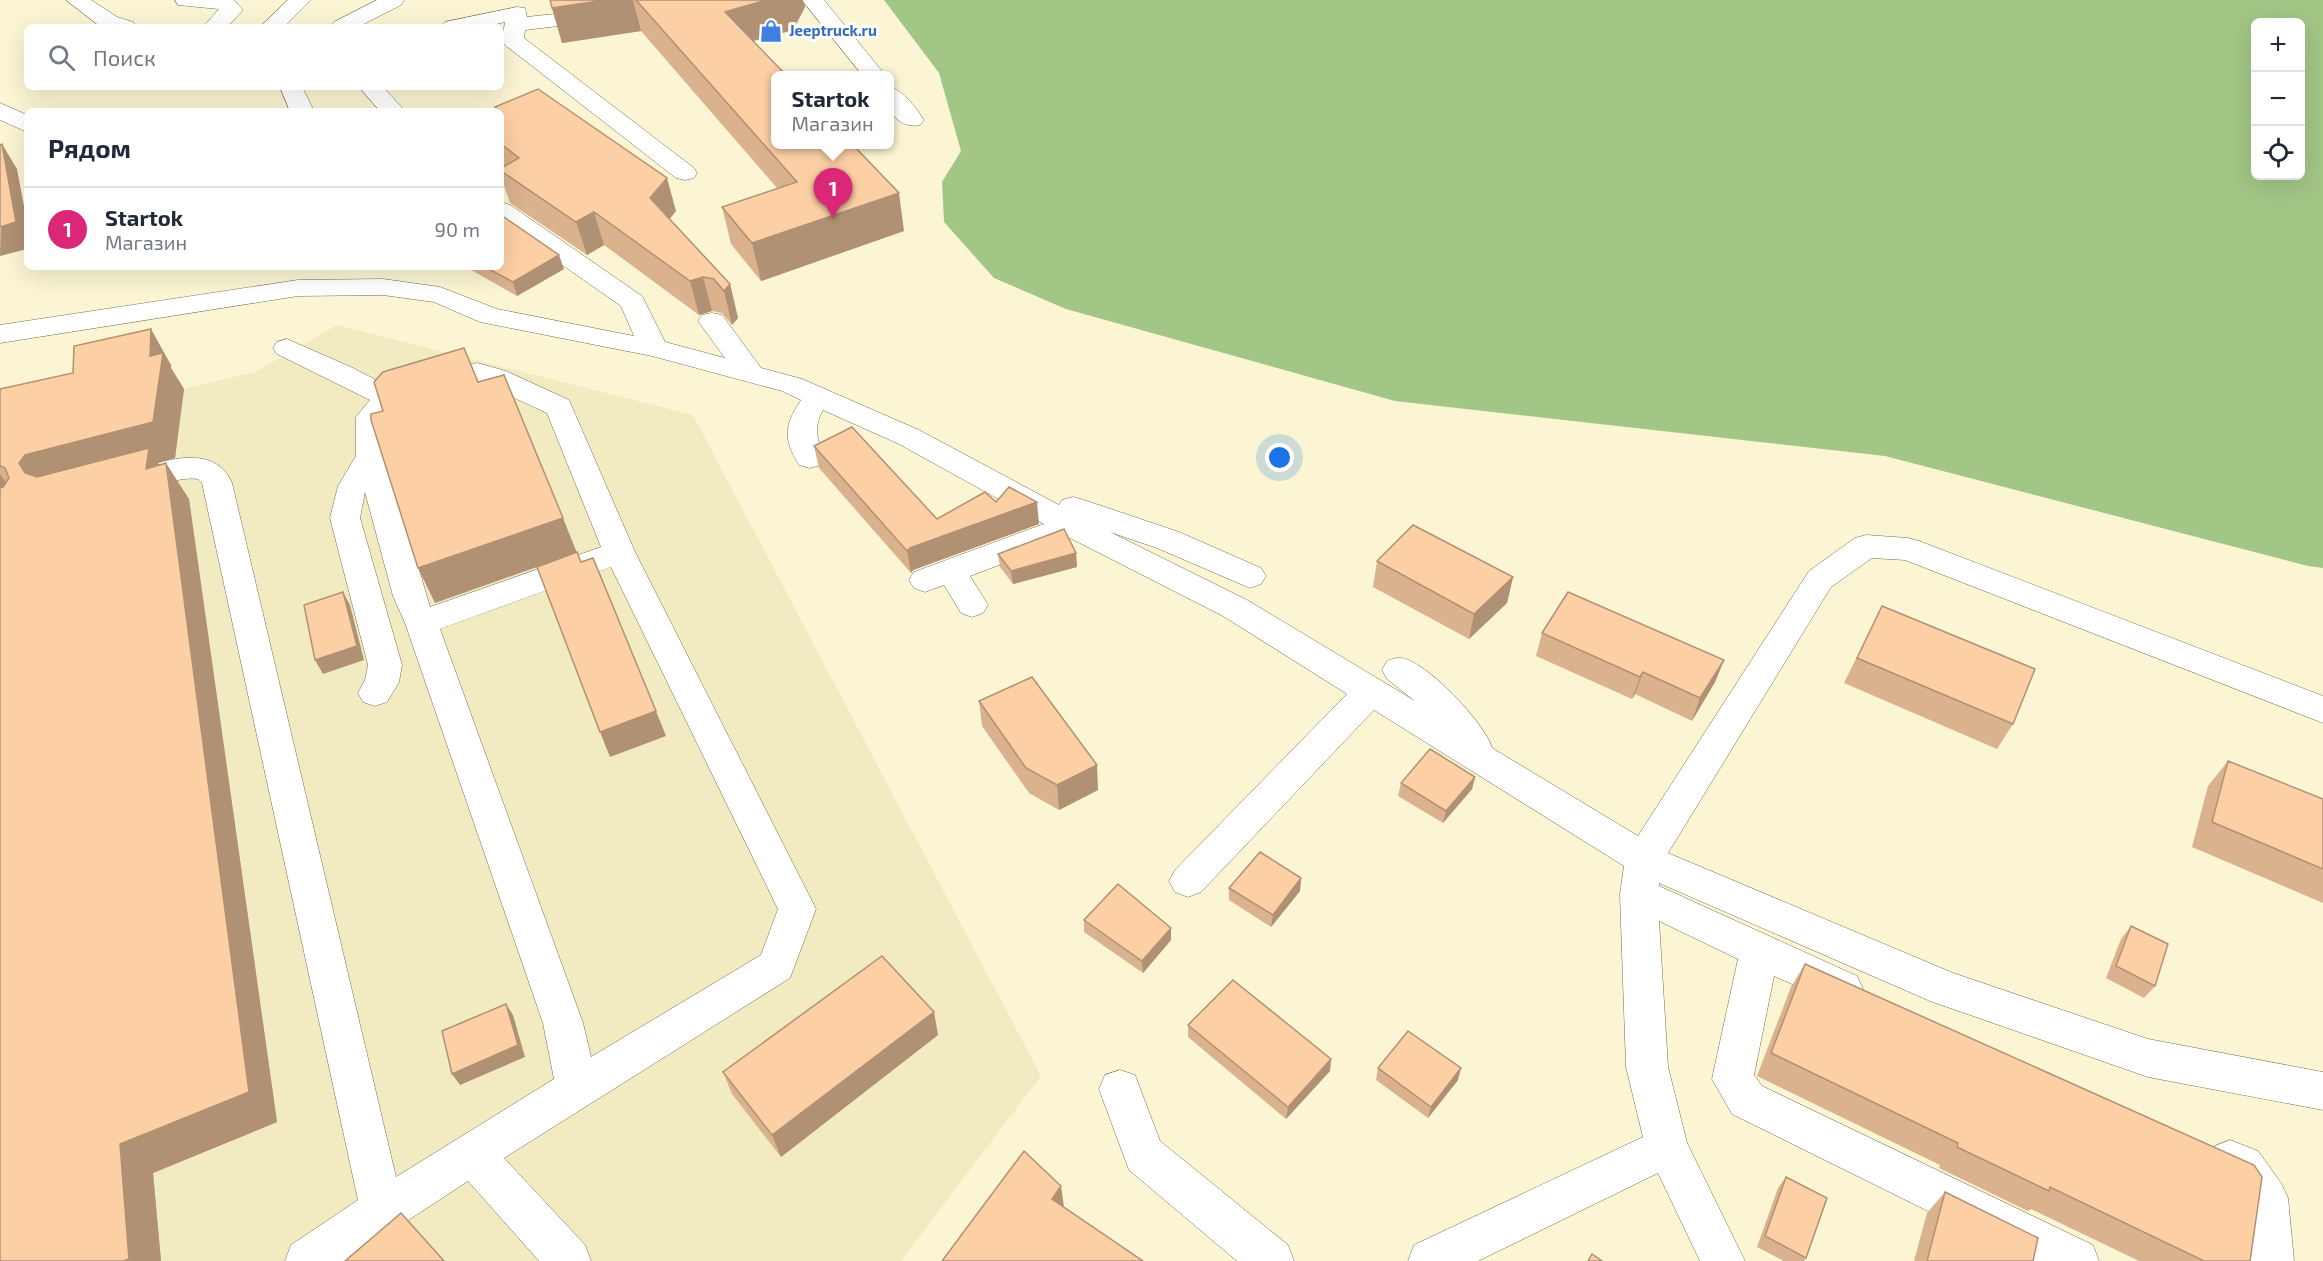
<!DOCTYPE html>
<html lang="ru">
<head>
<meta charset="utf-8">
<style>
	body { margin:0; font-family:"Exo 2",sans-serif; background:#f2f2f3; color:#1f2937 }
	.controls { position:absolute; right:18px; top:18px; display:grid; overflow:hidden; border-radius:9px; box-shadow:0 6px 24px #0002 }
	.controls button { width:54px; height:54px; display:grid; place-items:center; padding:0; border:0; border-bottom:2px solid #e0e1e3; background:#fff; color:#1f2937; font:30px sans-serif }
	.you { position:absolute; left:1280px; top:458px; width:21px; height:21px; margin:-15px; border:4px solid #fff; border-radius:50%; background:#1a73e8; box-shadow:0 0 0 9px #1a73e833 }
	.badge { display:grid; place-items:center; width:39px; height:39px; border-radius:50%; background:#db2777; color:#fff; font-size:20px; font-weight:700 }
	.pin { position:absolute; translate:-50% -50px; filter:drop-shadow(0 2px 3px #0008) }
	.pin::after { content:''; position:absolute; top:32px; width:21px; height:18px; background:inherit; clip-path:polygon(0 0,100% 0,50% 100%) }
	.popup { position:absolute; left:771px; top:71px; width:123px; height:78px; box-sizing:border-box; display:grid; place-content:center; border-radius:9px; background:#fff; filter:drop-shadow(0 2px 4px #0005); font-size:20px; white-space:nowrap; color:#747a83 }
	.popup b { font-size:22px; color:#1f2937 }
	.popup::after { content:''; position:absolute; left:50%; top:100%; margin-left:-12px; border:12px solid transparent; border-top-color:#fff }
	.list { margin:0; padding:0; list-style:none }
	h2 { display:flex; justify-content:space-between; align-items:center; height:78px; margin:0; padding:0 24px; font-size:26px }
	h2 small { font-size:20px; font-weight:400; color:#747a83 }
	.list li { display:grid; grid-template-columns:39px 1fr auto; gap:18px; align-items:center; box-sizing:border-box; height:84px; padding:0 24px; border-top:2px solid #e0e1e3 }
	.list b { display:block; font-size:22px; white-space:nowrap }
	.list p { margin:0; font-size:20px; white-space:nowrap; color:#747a83 }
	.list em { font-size:20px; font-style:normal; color:#747a83 }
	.icon { flex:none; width:33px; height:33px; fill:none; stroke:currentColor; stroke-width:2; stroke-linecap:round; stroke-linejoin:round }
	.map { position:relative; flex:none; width:2323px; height:1261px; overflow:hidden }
	.search { position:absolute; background:#fff; box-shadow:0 6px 24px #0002; left:24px; top:24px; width:480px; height:66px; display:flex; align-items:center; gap:15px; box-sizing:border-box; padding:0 21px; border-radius:9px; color:#747a83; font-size:22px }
	.panel { position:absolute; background:#fff; box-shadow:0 6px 24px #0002; left:24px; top:108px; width:480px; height:162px; border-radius:9px }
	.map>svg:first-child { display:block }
	.built { fill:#f2ebc2 }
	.forest { fill:#a2c686; fill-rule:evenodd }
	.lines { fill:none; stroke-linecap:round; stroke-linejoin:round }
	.minor-casing { stroke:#746e51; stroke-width:1 }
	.minor { fill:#fff; fill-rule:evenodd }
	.wall { fill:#dab28d }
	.shaded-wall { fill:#b19173 }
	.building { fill:#fdcfa4; stroke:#b19173; stroke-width:1.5 }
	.labels { text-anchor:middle; stroke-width:6; stroke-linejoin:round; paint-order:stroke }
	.far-shop-label { font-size:15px; font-weight:bold; fill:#366cbe; stroke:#fff; text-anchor:start }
</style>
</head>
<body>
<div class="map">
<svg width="2323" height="1261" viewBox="0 0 2323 1261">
	<rect width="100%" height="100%" fill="#fbf5d4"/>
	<!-- built -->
	<path class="built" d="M337,325L693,415L1041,1076L901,1261H0V432L255,372Z"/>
	<!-- forest -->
	<path class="forest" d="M884,0H2323V568L2308,566L1885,456L1395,401L1066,309L994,278L944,222L942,182L961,151L939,73ZM2256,22H2300V176H2256Z"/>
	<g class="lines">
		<!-- minor casing -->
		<g class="minor-casing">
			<g id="minor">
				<path d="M66,0H91L117,17L133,22L136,27H101Z"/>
				<path d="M175,0H234L243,10L227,27H203L219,9L178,5Z"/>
				<path d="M288,0H311L284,27H260Z"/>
				<path d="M377,0H404L401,5L358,27H331L334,22Z"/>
				<path d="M802,0H824L886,76H863Z"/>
				<path d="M517,7L525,8L527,17L600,9L608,10L611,15L608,20L525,30L524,38L694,168L697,173L694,178L685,180L676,178L505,45L502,40L505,22L483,27H442L445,22Z"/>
				<path d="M280,87H302L314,111H290Z"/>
				<path d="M359,87H383L405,111H380Z"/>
				<path d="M890,87C904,91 916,108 924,120L920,125C908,128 893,121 890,107C889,101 890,93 890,87Z"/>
				<path d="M0,103L27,115V132L0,120Z"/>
				<path d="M501,202L510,205L642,296L665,342L725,358L698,321L702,315L712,313L722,315L761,368L802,379L919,430L1059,505L1062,500L1073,497L1084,500L1179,532L1261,568L1266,576L1261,584L1250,588L1157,548L1110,532L1247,600L1415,701L1387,679L1382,670L1387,661C1391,660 1396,657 1401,658C1425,660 1486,724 1492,748L1638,836L1809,571L1855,538L1866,535L1908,538L1919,541L2323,696V723L1905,560L1872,558L1831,587L1668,853L1953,973L2148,1039L2323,1072V1110L2148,1077L1930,1001L1659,883V886L1857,976L1863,989L1857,1002L1843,1007L1774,976L1754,1075L1762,1086L2093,1245L2099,1261H2029L1732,1114L1712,1079L1738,959L1659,921L1668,1067L1687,1143L1745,1261H1700L1658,1173L1478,1261H1408L1414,1245L1643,1137L1626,1067L1620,894L1624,866L1374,710L1201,892L1188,897L1175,892L1169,881L1175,870L1347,694L1223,616L1070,538L970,576L988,605L983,613L972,617L961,613L944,585L925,592L914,588L909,580L914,572L1044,524L899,444L823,410C813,427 817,440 825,458L821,465L810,468L799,465C783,439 784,425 801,400L782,391L652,356L480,322L434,302L383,295L298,296L0,343V325L298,280L383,279L440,287L497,309L634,336L621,306L501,222Z"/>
				<path d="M287,339L353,368L391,388L477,363L506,371L569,400L635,552L816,909L790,978L504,1158L585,1245L591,1261H539L468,1181L346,1261H285L291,1245L358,1200L202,483L198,479C170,475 143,498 116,490L112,483L116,476C151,466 212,437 232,483L396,1177L554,1079L543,1023L405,623L393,596L365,492L360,518L402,665L399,682L387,702L375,706L363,702L358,693L365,680L368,665L330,518L338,486L356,456V417L370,400L277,354L273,348L277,342ZM478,381L547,413L601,547L430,607L386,458V419L398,405ZM611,567L778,909L761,955L591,1057L583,1023L440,629Z"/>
				<path d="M1120,1070L1135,1075L1160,1141L1288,1245L1294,1261H1237L1129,1170L1099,1089L1105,1075Z"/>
				<path d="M2230,1140L2258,1151L2281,1183L2288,1198L2294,1261H2250C2247,1228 2251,1190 2215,1176L2209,1161L2215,1146Z"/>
			</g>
		</g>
		<!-- minor -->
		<use href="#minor" class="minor"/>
	</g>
	<!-- wall -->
	<g class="wall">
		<path d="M550,0H803L805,7L793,30L753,41L904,231L761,281L731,244L722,207L777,188L641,31L562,43L552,8Z"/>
		<path d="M495,107L676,211L669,219L730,284L738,318L732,325L722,313L712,311L699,315L604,245L587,255L510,203L501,177V111H497Z"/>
		<path d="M466,267H501L564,269L517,296Z"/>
		<path d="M171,365V368L184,389L175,458L158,463L189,499L277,1122L153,1173L161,1261H0V389Z"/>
		<path d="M814,446L937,519L996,502L1039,524L913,570L911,573L819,468Z"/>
		<path d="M1076,553L1077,567L1013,584L1000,567L998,554Z"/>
		<path d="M1377,561L1513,577L1507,603L1469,639L1373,587Z"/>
		<path d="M1882,606L2013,724L1997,749L1844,683Z"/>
		<path d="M1542,633L1724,660L1715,682L1692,721L1635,694L1632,699L1536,656Z"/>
		<path d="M979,701L1098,790L1059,810L1029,793L982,726Z"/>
		<path d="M2228,761L2323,799V903L2192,847L2208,786Z"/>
		<path d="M1475,777L1472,789L1443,823L1398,796L1401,783Z"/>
		<path d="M1301,878L1300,891L1271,927L1229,900V888Z"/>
		<path d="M1084,920L1171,940L1143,973L1084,932Z"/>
		<path d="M2131,926L2155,986L2144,998L2106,978L2121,939Z"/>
		<path d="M1805,964L2250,1261H2139L2031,1209L2028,1211L1939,1168L1940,1165L1757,1076L1791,987Z"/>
		<path d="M1188,1025L1331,1059L1330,1071L1286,1119L1188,1037Z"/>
		<path d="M938,1035L781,1157L732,1094L723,1072Z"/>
		<path d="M1378,1068L1458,1080L1428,1118L1376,1080Z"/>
		<path d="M1786,1177L1806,1258L1804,1261H1784L1757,1247L1778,1188Z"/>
		<path d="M1945,1192L2033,1261H1914L1927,1213Z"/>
	</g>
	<!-- shaded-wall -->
	<g class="shaded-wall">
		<path d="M554,0H633L641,31L562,43L552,8Z"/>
		<path d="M767,0H803L805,7L793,30L732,47L725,12Z"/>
		<path d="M2,144L17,169L27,222V249L0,256Z"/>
		<path d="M667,178L676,211L659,232L650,198Z"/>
		<path d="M899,193L904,231L761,281L752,243Z"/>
		<path d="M594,212L604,245L587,255L576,222Z"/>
		<path d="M559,255L564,269L517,296L513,282Z"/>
		<path d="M703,277L712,311L699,315L690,281Z"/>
		<path d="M730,284L738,318L732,325L724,291Z"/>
		<path d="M151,329L171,365V368L184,389L175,458L158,463L169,479L166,463L189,499L277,1122L153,1173L161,1261H123L50,491L25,473L19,463L25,455L150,356Z"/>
		<path d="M0,474L19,500L0,505Z"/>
		<path d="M1037,502L1039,524L913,570L911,573L907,551L910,548Z"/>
		<path d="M563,518L577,553L435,603L418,568Z"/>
		<path d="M1076,553L1077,567L1013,584L1011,571Z"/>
		<path d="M1513,577L1507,603L1469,639L1474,614Z"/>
		<path d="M343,592L350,605L364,660L323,674L315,660Z"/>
		<path d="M1724,660L1715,682L1692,721L1700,698Z"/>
		<path d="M1643,672L1635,694L1632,699L1640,677Z"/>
		<path d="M656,711L666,736L610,757L600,732Z"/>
		<path d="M1097,765L1098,790L1059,810L1057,785Z"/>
		<path d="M1475,777L1472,789L1443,823L1446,811Z"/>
		<path d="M1301,878L1300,891L1271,927L1273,915Z"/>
		<path d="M1171,928V940L1143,973L1142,961Z"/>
		<path d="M506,1004L513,1015L525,1057L460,1085L452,1074Z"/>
		<path d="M934,1012L938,1035L781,1157L772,1135Z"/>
		<path d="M1331,1059L1330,1071L1286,1119L1288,1107Z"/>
		<path d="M1461,1068L1458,1080L1428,1118L1431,1107Z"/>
		<path d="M1061,1186L1064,1207L1052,1199Z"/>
	</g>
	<!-- building -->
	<g class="building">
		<path d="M550,0H605L552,8Z"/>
		<path d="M636,0H767L725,12L786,75H776V144H852L899,193L752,243L722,207L797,182Z"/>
		<path d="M538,89L667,178L650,198L730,284L724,291L714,279L703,277L690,281L594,212L576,222L501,171V168L519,158L501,144V113L502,112L495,107Z"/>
		<path d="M2,144L16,222L0,227V145Z"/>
		<path d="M501,215L559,255L513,282L485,267H501Z"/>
		<path d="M151,329L150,356L163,353L153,422L25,455L19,463L25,473L37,477L149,448L146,469L166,463L249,1092L120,1144L129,1259L123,1261H0V488L3,487L9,478L5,468L0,466V389L73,373L74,346Z"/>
		<path d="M464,348L478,382L504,375L563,518L418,568L371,420V414L383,411L374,382L383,372Z"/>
		<path d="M852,427L937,519L985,492L996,502L1009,487L1037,502L910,548L907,551L814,446Z"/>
		<path d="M1413,525L1513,577L1474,614L1377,561Z"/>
		<path d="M1064,529L1076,553L1011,571L998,554Z"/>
		<path d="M577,552L581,562L593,558L656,711L600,732L537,567Z"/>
		<path d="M343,592L357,646L315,660L304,605Z"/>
		<path d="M1568,592L1724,660L1700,698L1643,672L1640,677L1542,633Z"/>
		<path d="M1882,606L2035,669L2013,724L1857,658Z"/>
		<path d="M1032,677L1097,765L1057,785L1026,768L979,701Z"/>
		<path d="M1430,749L1475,777L1446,811L1401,783Z"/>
		<path d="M2228,761L2323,799V869L2212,822Z"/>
		<path d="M1260,852L1301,878L1273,915L1229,888Z"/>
		<path d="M1118,884L1171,928L1142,961L1084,920Z"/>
		<path d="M2131,926L2168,944L2155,986L2116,966Z"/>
		<path d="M882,956L934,1012L772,1135L723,1072Z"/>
		<path d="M1805,964L2254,1165L2262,1177L2250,1261H2204L2050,1187L2049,1191L1957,1147L1958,1143L1771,1053Z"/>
		<path d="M1233,980L1331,1059L1288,1107L1188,1025Z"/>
		<path d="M506,1004L518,1045L452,1074L442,1031Z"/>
		<path d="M1408,1031L1461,1068L1431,1107L1378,1068Z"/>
		<path d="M1024,1151L1061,1186L1052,1199L1143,1261H942Z"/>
		<path d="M1786,1177L1827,1198L1806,1258L1765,1236Z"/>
		<path d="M1945,1192L2038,1238L2033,1261H1927Z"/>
		<path d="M401,1213L444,1261H345Z"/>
		<path d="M1592,1254L1602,1261H1588Z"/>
	</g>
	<!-- icons -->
	<defs>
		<g id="shop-bare" transform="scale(1.8)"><path d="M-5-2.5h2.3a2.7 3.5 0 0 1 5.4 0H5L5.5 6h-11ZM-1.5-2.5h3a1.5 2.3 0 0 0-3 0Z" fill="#3f7fe0" stroke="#fff" stroke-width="2.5" paint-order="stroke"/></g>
	</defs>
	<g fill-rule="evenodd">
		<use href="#shop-bare" x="771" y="31"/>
	</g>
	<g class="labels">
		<!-- far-shop labels -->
		<g class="far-shop-label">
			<text x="789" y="36">Jeeptruck.ru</text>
		</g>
	</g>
</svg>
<div class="controls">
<button>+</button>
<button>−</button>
<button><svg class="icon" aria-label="locate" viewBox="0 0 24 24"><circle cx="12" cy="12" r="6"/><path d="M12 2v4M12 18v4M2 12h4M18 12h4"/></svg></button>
</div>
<div class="you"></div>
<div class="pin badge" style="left:833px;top:218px">1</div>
<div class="popup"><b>Startok</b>Магазин</div>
<div class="search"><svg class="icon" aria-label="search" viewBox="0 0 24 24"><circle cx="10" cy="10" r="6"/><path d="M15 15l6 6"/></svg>Поиск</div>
<section class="panel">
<h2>Рядом<small></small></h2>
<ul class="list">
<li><span class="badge">1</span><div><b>Startok</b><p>Магазин</p></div><em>90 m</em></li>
</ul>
</section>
</div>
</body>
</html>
